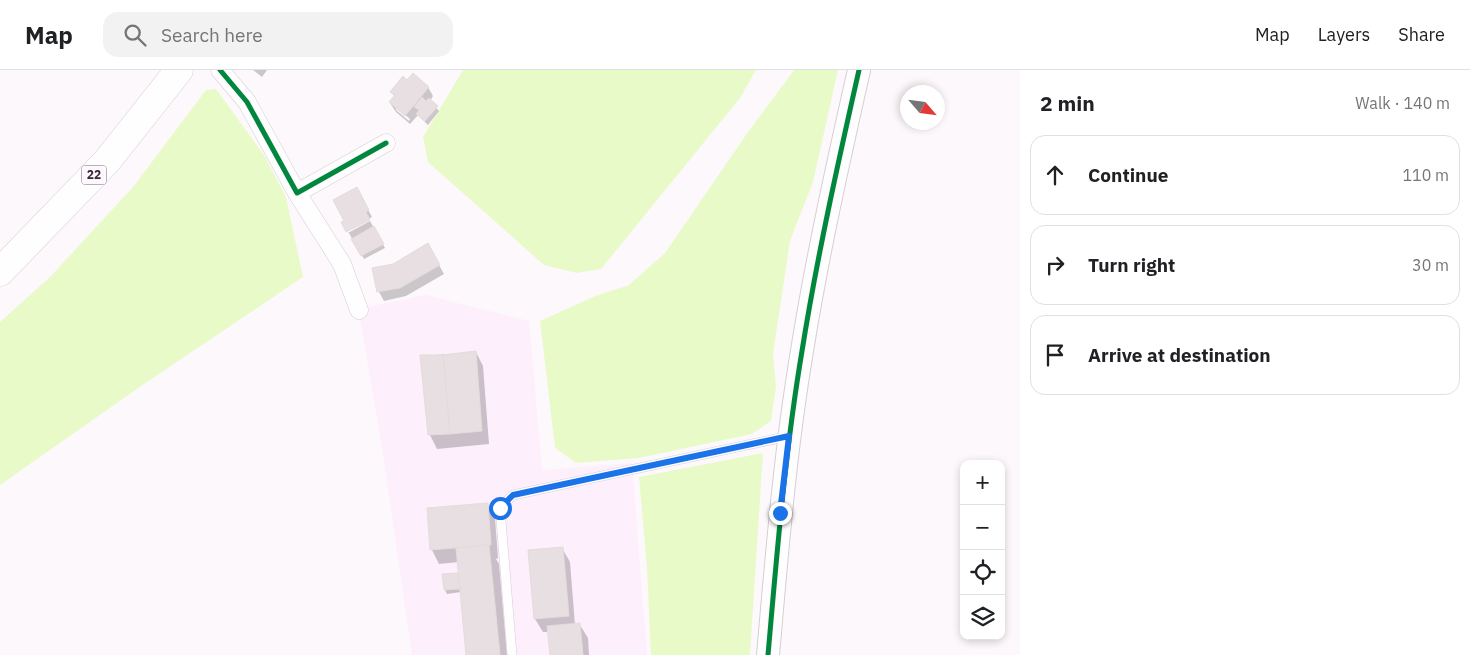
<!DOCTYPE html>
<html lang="en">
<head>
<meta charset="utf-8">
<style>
	body { margin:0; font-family:"IBM Plex Sans",sans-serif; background:#f2f2f2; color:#202124 }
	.controls { position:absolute; right:15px; bottom:15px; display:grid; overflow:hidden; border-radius:10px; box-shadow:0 2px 8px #0003 }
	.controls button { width:45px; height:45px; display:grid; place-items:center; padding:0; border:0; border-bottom:1px solid #e0e0e0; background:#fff; color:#202124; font:25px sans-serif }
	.compass { position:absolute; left:900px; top:15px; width:45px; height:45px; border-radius:50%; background:#fff; box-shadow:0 2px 8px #0003; rotate:118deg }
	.stop { position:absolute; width:15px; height:15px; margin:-11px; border:4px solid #1a73e8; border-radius:50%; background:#fff }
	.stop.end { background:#1a73e8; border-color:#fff; box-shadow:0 1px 5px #0008 }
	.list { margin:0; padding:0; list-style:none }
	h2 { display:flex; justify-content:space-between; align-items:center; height:65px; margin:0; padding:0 20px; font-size:21px }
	h2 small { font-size:16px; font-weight:400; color:#757577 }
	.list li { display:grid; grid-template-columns:32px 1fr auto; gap:15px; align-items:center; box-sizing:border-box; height:80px; margin:0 10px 10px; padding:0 10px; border:1px solid #e0e0e0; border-radius:15px }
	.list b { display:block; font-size:19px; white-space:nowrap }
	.list em { font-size:16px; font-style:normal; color:#757577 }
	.icon { flex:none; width:28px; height:28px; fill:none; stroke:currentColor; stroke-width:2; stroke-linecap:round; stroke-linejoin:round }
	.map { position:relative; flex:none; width:1020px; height:585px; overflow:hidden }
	header { display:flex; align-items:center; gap:30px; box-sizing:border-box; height:70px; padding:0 25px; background:#fff; border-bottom:1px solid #e0e0e0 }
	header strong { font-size:24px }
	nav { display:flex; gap:28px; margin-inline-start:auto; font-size:18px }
	.search { width:350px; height:45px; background:#f2f2f2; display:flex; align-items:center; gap:12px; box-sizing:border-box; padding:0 18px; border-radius:15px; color:#757577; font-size:19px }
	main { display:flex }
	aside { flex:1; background:#fff }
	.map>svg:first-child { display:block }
	.built { fill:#fdeffb }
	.green { fill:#e9fac9 }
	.shadow { fill:#0003; fill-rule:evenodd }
	.building { fill:#e7dfe1; stroke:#e5dbda }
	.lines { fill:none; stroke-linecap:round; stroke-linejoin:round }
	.service-casing { stroke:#d6ced4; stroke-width:10 }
	.minor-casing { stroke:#d6ced4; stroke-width:19 }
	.tertiary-casing { stroke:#d6ced4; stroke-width:24 }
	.primary-casing { stroke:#d6ced4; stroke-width:29 }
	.service { stroke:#fffeff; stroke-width:9 }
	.minor { stroke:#fffeff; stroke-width:18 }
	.tertiary { stroke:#fffeff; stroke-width:22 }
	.primary { stroke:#fffeff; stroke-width:28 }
	.cycleway-casing { stroke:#fef7fd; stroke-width:8 }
	.cycleway { stroke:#00873e; stroke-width:5 }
	.route { stroke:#1a73e8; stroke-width:6 }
	.labels { text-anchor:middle; stroke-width:4; stroke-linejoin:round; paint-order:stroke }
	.shield { fill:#fef7fd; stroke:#716770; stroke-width:1 }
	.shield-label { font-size:12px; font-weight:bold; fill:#352933 }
</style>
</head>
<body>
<header>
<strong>Map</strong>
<div class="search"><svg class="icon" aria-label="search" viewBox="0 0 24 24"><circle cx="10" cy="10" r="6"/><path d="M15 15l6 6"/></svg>Search here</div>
<nav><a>Map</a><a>Layers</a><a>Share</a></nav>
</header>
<main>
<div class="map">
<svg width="1020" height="585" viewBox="0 0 1020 585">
	<rect width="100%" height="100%" fill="#fdf8fc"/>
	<!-- built -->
	<path class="built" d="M426,225L529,251L542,400L632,393L647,585H412L383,384L360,248L367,237Z"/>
	<!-- green -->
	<g class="green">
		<path d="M463,0H756L740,28L601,199L577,203L544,195L428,92L423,67Z"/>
		<path d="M794,0H838L813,112L790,171L773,284L776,317L771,351L752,364L639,388L576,393L555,378L540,251L595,226L629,215L665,183L748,62Z"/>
		<path d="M216,19L264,85L286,127L303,207L144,314L0,415V252L50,207L133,117L206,20Z"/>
		<path d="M763,383L750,585H651L647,498L639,407Z"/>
	</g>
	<!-- shadow -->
	<g class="shadow">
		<path d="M253,0H267L262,7Z"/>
		<path d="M408,12L428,17L433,26L430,31L439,41L428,55L418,45L410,54L396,42L390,33L395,27L391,22ZM396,37L410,49L409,51L396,40Z"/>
		<path d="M357,119L372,147L348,160V163L370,151L385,178L364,189L343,153L346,151Z"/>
		<path d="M428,175L444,204L406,226L384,231L379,222L374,199L393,195Z"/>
		<path d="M476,282L483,296L489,374L437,379L430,365L422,286Z"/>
		<path d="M487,435L495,448L498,488L496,489L499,494L507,585H467L461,522L447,524L445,520L457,504L460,509L459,492L439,494L432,480L428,440Z"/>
		<path d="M562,478L570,492L575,555H580L588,568L589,585H551L549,562H543L535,549Z"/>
	</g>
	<!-- building -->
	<g class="building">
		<path d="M413,3L429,17L405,46L389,32L395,25L390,22L403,6L407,10Z"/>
		<path d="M422,27L426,31L429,28L438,36L425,51L416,44L419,40L414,37Z"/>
		<path d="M357,117L369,140L366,142L370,150L346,162L341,152L344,151L333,130Z"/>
		<path d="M374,156L384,174L361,186L351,169Z"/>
		<path d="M428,173L440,195L400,218L377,222L372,198L393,194Z"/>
		<path d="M476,281L482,361L450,364L443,285Z"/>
		<path d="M420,285H443L450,364L428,365Z"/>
		<path d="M488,433L491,475L430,480L427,438Z"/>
		<path d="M489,475L500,585H466L456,478Z"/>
		<path d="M563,477L569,546L534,549L528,480Z"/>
		<path d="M458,503L460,519L444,520L442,504Z"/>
		<path d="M580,553L583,585H550L547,556Z"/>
	</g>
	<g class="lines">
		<!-- service casing -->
		<g class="service-casing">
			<path id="service" d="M512,585L500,438L513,425L789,366"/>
		</g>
		<!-- minor casing -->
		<g class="minor-casing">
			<g id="minor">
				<path d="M220,0L247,32L297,123L386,73"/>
				<path d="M297,123L342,194L359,240"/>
			</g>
		</g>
		<!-- tertiary casing -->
		<g class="tertiary-casing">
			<path id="tertiary" d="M768,585C777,483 785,382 802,281C817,187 838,93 859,0"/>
		</g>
		<!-- primary casing -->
		<g class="primary-casing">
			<path id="primary" d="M0,202L107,91L179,0"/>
		</g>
		<!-- service -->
		<use href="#service" class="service"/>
		<!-- minor -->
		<use href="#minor" class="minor"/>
		<!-- tertiary -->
		<use href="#tertiary" class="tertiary"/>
		<!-- primary -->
		<use href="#primary" class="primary"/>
		<!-- cycleway casing -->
		<g class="cycleway-casing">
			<g id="cycleway">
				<path d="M220,0L247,32L297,123L386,73"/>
				<path d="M768,585C777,483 785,382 802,281C817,187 838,93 859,0"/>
			</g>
		</g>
		<!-- cycleway -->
		<use href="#cycleway" class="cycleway"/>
	</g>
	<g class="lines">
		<!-- route -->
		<path class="route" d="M500,438L513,425L789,366L780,443"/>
	</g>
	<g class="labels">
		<!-- shield labels -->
		<rect class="shield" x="81.5" y="95.5" width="25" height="19" rx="4"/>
		<g class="shield-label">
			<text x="94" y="109">22</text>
		</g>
	</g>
</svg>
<div class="controls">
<button>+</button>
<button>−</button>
<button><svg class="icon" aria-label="locate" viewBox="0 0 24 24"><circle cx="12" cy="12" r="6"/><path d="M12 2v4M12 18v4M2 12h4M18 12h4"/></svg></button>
<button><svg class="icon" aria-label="layers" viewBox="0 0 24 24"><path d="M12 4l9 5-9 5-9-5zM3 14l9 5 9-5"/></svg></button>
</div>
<svg class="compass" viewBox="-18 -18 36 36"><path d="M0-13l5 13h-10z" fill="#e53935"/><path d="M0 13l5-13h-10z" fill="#757577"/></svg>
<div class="stop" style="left:500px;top:438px"></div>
<div class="stop end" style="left:780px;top:443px"></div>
</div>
<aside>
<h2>2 min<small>Walk · 140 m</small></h2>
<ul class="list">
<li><svg class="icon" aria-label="ahead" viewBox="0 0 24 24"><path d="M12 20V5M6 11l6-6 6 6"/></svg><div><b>Continue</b></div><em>110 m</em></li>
<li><svg class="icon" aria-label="right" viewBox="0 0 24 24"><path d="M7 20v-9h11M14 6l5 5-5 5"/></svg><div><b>Turn right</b></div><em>30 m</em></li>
<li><svg class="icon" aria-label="arrive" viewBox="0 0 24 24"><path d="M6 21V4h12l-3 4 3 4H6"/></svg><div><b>Arrive at destination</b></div></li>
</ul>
</aside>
</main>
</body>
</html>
